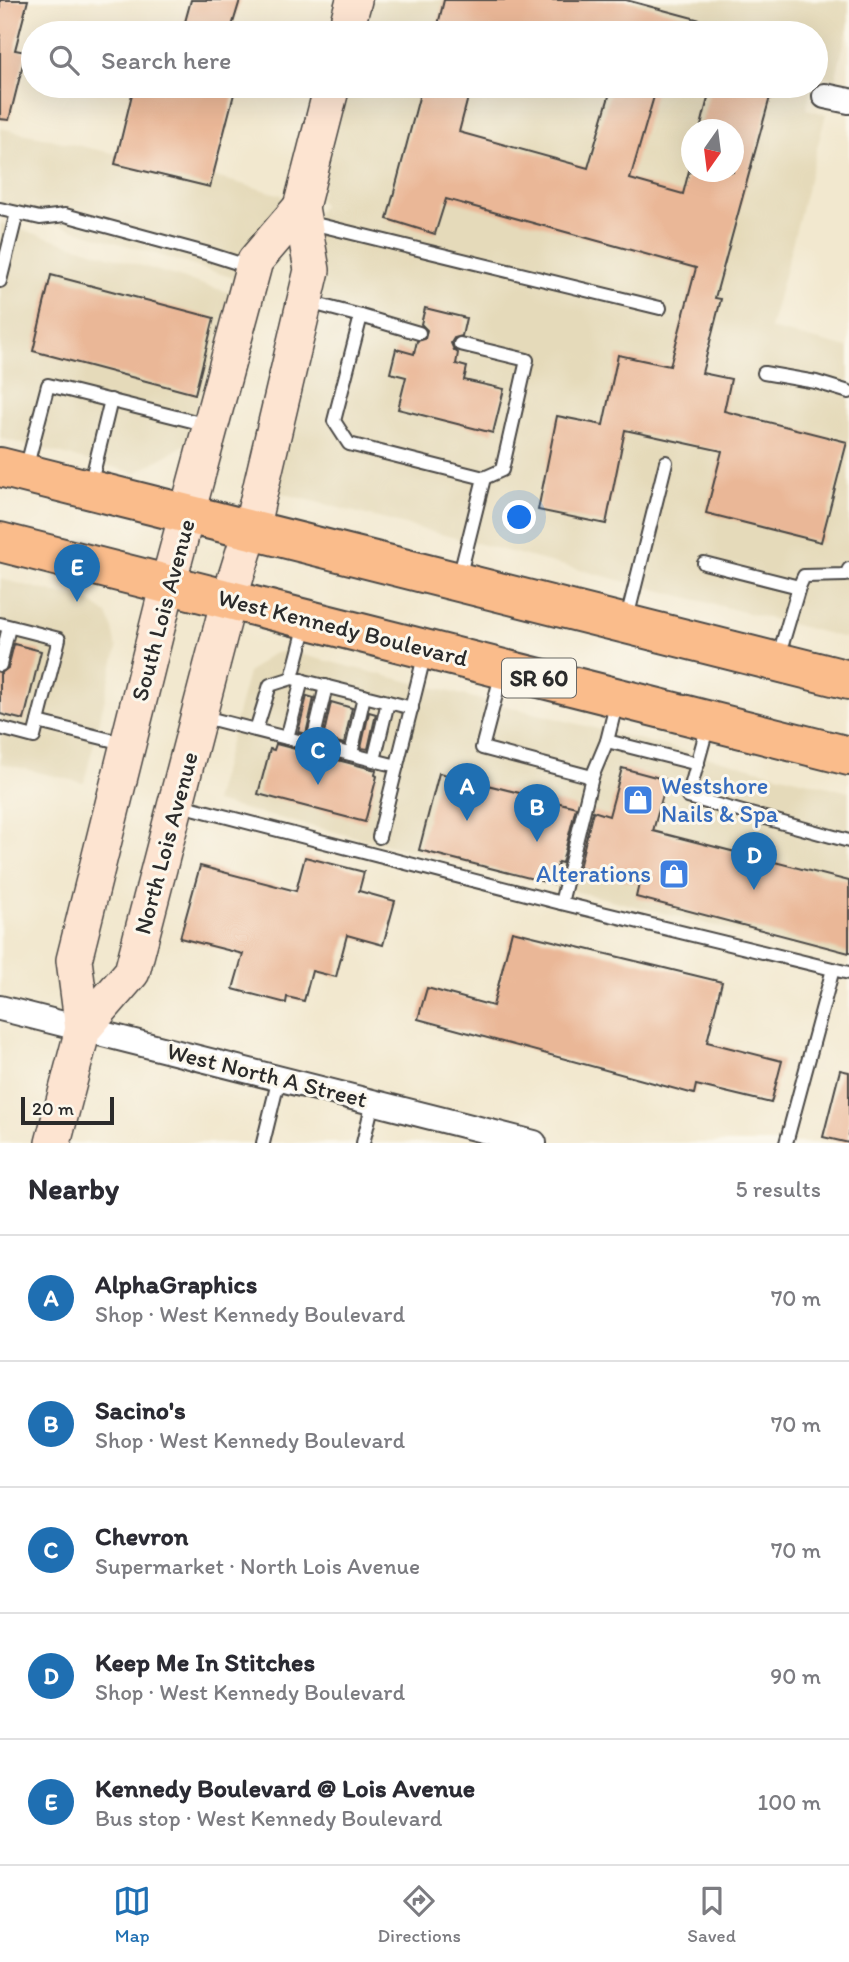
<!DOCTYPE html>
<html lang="en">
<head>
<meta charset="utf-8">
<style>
	body { margin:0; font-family:Itim,sans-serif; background:#f7f7f7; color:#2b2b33 }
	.compass { position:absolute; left:681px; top:119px; width:63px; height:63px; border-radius:50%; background:#fff; box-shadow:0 7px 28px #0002; rotate:194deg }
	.scale { position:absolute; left:21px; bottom:18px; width:93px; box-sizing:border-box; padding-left:7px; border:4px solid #2b2b2b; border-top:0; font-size:19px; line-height:24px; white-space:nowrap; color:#2b2b2b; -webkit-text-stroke:5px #fbf7ec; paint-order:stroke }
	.you { position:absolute; left:520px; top:518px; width:24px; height:24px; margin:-18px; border:5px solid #fff; border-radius:50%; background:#1a73e8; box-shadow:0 0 0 10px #1a73e833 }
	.badge { display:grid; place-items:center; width:46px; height:46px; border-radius:50%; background:#1f6fb2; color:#fff; font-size:23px; font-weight:700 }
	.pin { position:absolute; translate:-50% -58px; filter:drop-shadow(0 2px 4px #0008) }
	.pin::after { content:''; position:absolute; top:37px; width:24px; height:21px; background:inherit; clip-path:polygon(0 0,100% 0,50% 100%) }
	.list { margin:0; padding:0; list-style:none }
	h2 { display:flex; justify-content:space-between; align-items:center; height:91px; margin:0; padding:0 28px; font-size:30px }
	h2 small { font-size:23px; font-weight:400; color:#7c7c81 }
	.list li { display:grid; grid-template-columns:46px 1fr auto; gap:21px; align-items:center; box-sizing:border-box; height:126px; padding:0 28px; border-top:2px solid #e1e1e2 }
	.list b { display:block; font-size:26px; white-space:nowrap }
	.list p { margin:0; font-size:23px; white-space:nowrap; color:#7c7c81 }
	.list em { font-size:23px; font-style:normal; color:#7c7c81 }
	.icon { flex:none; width:38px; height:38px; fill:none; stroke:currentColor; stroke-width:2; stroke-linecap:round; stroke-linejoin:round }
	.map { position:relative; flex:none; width:849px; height:1143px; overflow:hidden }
	.search { position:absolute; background:#fff; box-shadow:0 7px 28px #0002; left:21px; right:21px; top:21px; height:77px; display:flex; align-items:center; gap:18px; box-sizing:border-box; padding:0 24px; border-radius:38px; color:#7c7c81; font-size:26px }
	.sheet { height:721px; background:#fff }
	nav { display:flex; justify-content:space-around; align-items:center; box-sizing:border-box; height:98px; border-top:2px solid #e1e1e2; background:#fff; font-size:19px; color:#7c7c81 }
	nav a { display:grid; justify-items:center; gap:4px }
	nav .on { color:#1f6fb2 }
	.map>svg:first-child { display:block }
	.built { fill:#e5daba; fill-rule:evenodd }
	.building { fill:#eab797 }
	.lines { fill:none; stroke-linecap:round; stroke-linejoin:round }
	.lane-casing { stroke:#494744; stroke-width:16 }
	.street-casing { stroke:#494744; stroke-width:28 }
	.secondary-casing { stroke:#494744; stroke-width:38 }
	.primary-casing { stroke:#494744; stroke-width:42 }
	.lane { stroke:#fff; stroke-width:12 }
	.street { stroke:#fff; stroke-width:24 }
	.secondary { stroke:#fde4d1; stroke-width:35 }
	.primary { stroke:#fabc8b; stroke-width:38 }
	.labels { text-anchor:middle; stroke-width:6; stroke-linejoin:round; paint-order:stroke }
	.shield { fill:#fbf7ec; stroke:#696865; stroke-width:2 }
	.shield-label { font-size:23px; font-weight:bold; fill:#2b2b2b }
	.street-label { font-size:24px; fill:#2b2b2b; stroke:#fbf7ec }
	.shop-label { font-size:24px; fill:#366cbe; stroke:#fbf7ec; text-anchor:start }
</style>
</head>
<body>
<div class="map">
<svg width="849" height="1143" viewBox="0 0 849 1143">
	<rect width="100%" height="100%" fill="#fbf7ec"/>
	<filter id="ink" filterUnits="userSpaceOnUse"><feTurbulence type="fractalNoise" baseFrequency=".0143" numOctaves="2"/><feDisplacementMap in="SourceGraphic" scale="14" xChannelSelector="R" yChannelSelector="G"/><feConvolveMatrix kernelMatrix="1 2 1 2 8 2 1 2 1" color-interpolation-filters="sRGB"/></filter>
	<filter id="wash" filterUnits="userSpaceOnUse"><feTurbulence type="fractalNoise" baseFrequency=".00686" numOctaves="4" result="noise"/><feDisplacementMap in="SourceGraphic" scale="28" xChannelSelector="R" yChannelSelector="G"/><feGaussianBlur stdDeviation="1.57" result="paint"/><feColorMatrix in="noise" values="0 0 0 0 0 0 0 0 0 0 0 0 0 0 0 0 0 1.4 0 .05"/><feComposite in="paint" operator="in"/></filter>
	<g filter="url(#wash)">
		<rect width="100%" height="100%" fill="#f2e8cf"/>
		<!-- built -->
		<g class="built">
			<path d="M370,0H849V24L835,79L816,75V33H362Z"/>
			<path d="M348,86H811L806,109L826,114L770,329L849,348V639L277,492L318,211L323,205L319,200ZM692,130H734V172H692Z"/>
			<path d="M0,128L197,172L282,195L283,202L234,278L0,207Z"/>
			<path d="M0,223L231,293L186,444L136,473L0,438Z"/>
			<path d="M0,579L89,601L107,614L113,629L117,649L84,783L0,763Z"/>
			<path d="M287,651L849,792V959L214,802L248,673L267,657L275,653Z"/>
		</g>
		<g id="blocks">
			<!-- building -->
			<g class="building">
				<path d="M0,0H28L15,50L26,52L9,120L0,119Z"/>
				<path d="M191,0H240L230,33H182Z"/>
				<path d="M444,0H626L719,25L718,33H436Z"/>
				<path d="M134,86H236L210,187L115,164Z"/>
				<path d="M422,86H471L459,132L588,168L612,86H657L630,179L683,194L691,163V172H733V130H700L711,86H773L715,298L721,299L702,373L731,379L724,411L847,442L821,542L706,513L722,451L625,430L606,524L538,510L557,416L603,425L618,355L670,366L696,268L446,199L435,234L387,219Z"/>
				<path d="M51,275L214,318L195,394L33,351Z"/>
				<path d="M425,308L466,318L462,336L454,338L451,343L454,350L458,353L456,364L467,367L464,380L504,389L493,433L398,409L406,377L390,373L396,349L414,354L417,341L425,339L427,330L421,324Z"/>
				<path d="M14,644L41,651L24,720L0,714V674L8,668Z"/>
				<path d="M307,696L314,698L306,734L298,732Z"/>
				<path d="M331,702L352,708L344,744L323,738Z"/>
				<path d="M369,712L376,714L368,749L361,748Z"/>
				<path d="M276,744L376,770L375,775L377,776L365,822L258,794L270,749L274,750Z"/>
				<path d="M622,768L667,780L653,831L849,881V953L636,897L639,884L579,868L593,811L609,816Z"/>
				<path d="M439,773L576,807L562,863L558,862L553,884L419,850Z"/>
				<path d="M305,857L364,872L359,891L395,901L383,945L347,935L336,977L312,971L304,1001L287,997L286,1003L233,989L243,954L180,938L200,866L296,891Z"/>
				<path d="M512,931L722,982L707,1042L782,1061L771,1103L696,1085L694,1094L418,1019L427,988L493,1006Z"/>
				<path d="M840,1070L849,1072V1143L823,1137Z"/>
			</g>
		</g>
	</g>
	<g filter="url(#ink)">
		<use href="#blocks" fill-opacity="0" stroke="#494744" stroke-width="2"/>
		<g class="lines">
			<!-- lane casing -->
			<g class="lane-casing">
				<g id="lane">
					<path d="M0,209L40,218L65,215L209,254L250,267"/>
					<path d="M307,222L660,308"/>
					<path d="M0,281L17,213"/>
					<path d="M308,302L361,316L334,421L349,444L484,478L459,578"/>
					<path d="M361,316L419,333"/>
					<path d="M460,344L527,360L502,470L484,478"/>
					<path d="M764,373L816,382L849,392"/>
					<path d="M26,469L48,385L208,425"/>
					<path d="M90,486L111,400"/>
					<path d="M704,563L799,587"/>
					<path d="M626,622L666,462"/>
					<path d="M0,624L59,639L34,737L0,728"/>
					<path d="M778,658L799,587L804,576L846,575L849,569"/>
					<path d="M0,665L9,627"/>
					<path d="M502,672L482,748L592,777"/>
					<path d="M292,678L306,624"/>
					<path d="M200,716L397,766"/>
					<path d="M38,722L127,744"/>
					<path d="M708,725L688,797L849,841"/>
					<path d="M256,730L270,685L292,678L412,708"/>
					<path d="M287,738L302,680"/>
					<path d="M607,741L698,764"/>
					<path d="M312,745L326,686"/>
					<path d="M351,754L364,696"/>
					<path d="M374,760L388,702"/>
					<path d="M177,804L561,903L849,973"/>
					<path d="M379,837L425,653"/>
					<path d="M561,903L592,777L607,741L617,701"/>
					<path d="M263,1143L279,1078"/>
					<path d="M363,1143L373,1102"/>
					<path d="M786,1143L833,969"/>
				</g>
			</g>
			<!-- street casing -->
			<g class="street-casing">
				<g id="street">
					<path d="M825,96L849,101"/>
					<path d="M0,1008L534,1143"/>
				</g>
			</g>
			<!-- secondary casing -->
			<g class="secondary-casing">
				<g id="secondary">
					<path d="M345,33L354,0"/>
					<path d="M83,1029L74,960L168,584L255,261L301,207"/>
					<path d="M53,1143L83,1029L132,972L229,599L251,529L312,270L301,207L332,86"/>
				</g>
			</g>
			<!-- primary casing -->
			<g class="primary-casing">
				<g id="primary">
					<path d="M0,467L849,680"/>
					<path d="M0,542L849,756"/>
				</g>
			</g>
			<!-- lane -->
			<use href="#lane" class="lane"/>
			<!-- street -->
			<use href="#street" class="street"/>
			<!-- secondary -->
			<use href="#secondary" class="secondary"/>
			<!-- primary -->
			<use href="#primary" class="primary"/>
		</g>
	</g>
	<!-- icons -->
	<defs>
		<g id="shop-square" transform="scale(1.575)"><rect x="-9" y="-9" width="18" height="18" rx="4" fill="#3f7fe0" stroke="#fbf7ec"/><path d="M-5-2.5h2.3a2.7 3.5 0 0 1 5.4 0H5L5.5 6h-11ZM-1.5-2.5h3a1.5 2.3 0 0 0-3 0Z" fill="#fff"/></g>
	</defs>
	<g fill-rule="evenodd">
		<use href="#shop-square" x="638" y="800"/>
		<use href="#shop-square" x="674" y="874"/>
	</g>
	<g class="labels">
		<!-- shield labels -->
		<rect class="shield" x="502" y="658.5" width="74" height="39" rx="5"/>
		<g class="shield-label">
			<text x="539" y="686">SR 60</text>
		</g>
		<!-- street labels -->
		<g class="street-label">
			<text transform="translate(163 610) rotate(-75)" y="8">South Lois Avenue</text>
			<text transform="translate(343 628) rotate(14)" y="8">West Kennedy Boulevard</text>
			<text transform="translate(166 843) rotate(-75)" y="8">North Lois Avenue</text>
			<text transform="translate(267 1075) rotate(14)" y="8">West North A Street</text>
		</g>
		<!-- shop labels -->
		<g class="shop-label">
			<text x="661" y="794">Westshore<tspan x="661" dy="28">Nails &amp; Spa</tspan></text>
			<text x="651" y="882" text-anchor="end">Alterations</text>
		</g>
	</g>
</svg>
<svg class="compass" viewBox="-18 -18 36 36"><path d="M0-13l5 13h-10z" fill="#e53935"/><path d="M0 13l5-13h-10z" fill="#7c7c81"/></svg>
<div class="scale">20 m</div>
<div class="you"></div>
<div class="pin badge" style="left:467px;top:821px">A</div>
<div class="pin badge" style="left:537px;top:842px">B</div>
<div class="pin badge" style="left:318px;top:785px">C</div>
<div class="pin badge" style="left:754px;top:890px">D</div>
<div class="pin badge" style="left:77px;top:602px">E</div>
<div class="search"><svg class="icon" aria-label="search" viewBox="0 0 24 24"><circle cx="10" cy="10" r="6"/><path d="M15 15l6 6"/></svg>Search here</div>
</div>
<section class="sheet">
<h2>Nearby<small>5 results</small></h2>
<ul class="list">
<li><span class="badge">A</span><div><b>AlphaGraphics</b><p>Shop · West Kennedy Boulevard</p></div><em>70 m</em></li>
<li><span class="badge">B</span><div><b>Sacino's</b><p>Shop · West Kennedy Boulevard</p></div><em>70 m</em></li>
<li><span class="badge">C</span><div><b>Chevron</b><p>Supermarket · North Lois Avenue</p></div><em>70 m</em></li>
<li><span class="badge">D</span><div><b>Keep Me In Stitches</b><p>Shop · West Kennedy Boulevard</p></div><em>90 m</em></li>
<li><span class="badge">E</span><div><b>Kennedy Boulevard @ Lois Avenue</b><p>Bus stop · West Kennedy Boulevard</p></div><em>100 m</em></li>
</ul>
</section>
<nav>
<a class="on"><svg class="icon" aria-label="map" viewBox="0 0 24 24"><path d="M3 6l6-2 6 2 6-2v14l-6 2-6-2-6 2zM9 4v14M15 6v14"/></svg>Map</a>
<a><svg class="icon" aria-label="directions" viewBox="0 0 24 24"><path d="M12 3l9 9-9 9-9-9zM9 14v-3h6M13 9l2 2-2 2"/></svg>Directions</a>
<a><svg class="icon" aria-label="saved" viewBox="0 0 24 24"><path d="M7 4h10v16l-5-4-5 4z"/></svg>Saved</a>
</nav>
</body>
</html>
